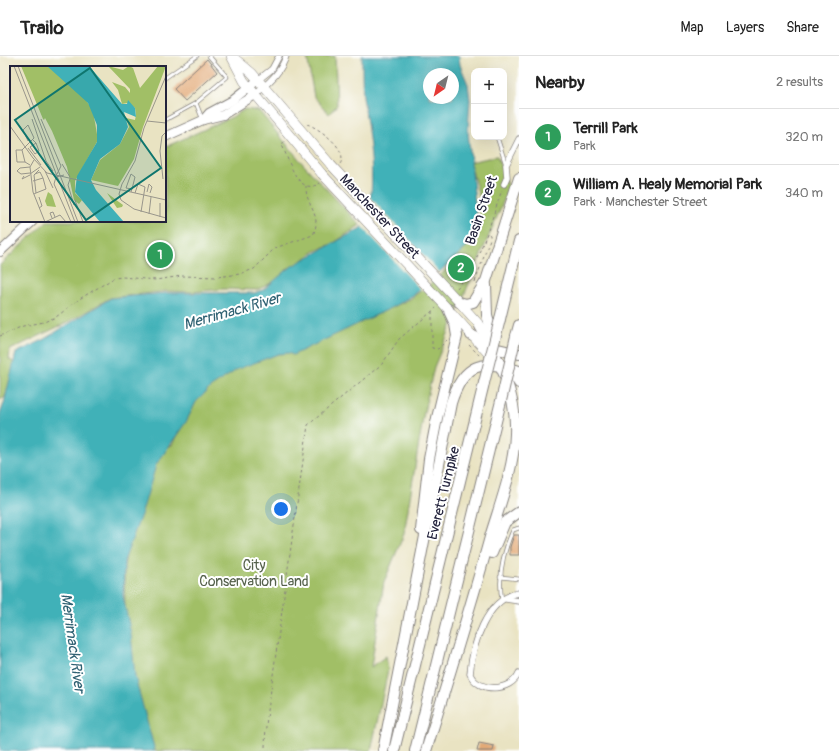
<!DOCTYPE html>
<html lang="en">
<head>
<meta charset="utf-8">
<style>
	body { margin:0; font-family:Pangolin,sans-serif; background:#f6f6f6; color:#222 }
	.controls { position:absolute; right:12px; top:12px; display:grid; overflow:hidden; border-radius:8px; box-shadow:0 4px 16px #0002 }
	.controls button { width:36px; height:36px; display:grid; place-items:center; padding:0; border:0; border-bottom:1px solid #e0e0e0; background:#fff; color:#222; font:20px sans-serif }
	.compass { position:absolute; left:423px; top:12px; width:36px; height:36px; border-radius:50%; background:#fff; box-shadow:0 4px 16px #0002; rotate:215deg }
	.you { position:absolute; left:281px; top:453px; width:14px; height:14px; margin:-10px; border:3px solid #fff; border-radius:50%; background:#1a73e8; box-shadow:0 0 0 6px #1a73e833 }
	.badge { display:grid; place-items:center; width:26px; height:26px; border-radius:50%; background:#7c3aed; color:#fff; font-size:13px; font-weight:700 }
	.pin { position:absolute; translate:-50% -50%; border:2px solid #fff; box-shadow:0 1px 4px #0006 }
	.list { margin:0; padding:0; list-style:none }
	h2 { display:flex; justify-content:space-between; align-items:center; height:52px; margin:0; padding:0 16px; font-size:17px }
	h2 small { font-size:13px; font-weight:400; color:#767676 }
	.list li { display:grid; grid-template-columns:26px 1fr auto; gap:12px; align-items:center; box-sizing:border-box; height:56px; padding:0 16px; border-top:1px solid #e0e0e0 }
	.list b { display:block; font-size:15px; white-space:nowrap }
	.list p { margin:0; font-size:13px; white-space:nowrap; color:#767676 }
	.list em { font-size:13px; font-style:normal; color:#767676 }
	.map { position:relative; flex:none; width:519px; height:695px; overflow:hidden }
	header { display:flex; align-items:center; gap:24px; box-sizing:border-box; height:56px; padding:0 20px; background:#fff; border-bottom:1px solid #e0e0e0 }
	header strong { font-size:19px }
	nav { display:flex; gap:22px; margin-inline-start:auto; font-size:14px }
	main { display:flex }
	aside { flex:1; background:#fff }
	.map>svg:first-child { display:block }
	.green { fill:#a1bf66; stroke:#627050 }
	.water { fill:#40b1b8; stroke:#316a7a; fill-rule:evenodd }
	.pier { fill:#e9e3c2 }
	.building { fill:#e2a976 }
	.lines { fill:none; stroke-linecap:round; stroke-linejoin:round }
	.lane-casing { stroke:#86827e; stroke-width:4.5 }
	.street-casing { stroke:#86827e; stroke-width:7 }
	.secondary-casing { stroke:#86827e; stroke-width:10 }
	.primary-casing { stroke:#86827e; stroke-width:10 }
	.highway-casing { stroke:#86827e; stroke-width:12 }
	.path { stroke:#86827e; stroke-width:1; stroke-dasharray:3 3; stroke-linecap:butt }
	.lane { stroke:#fff; stroke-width:3 }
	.street { stroke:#fff; stroke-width:5.5 }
	.secondary { stroke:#fff; stroke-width:8 }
	.primary { stroke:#fff; stroke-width:9 }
	.highway { stroke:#fff; stroke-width:10 }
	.primary-bridge-casing { stroke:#86827e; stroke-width:10; stroke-linecap:butt }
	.highway-bridge-casing { stroke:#86827e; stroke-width:12; stroke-linecap:butt }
	.primary-bridge { stroke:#fff; stroke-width:9 }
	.highway-bridge { stroke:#fff; stroke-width:10 }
	.labels { text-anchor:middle; stroke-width:4; stroke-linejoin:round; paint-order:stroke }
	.street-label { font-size:14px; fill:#22223b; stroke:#fff }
	.park-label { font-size:14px; fill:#55614c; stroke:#fff }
	.water-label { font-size:15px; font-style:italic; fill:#306273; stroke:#fff }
	.inset-road { fill:none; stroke:#99968c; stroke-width:1 }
	.view { fill:#0f766e; fill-opacity:0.15; stroke:#0f766e; stroke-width:2 }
	.inset-edge { fill:none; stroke:#22223b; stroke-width:2 }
</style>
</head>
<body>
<header>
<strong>Trailo</strong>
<nav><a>Map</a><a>Layers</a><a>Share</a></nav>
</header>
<main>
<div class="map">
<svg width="519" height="695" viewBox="0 0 519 695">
	<rect width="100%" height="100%" fill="#fff"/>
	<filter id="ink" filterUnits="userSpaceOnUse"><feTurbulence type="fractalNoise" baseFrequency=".025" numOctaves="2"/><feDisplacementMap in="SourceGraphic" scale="8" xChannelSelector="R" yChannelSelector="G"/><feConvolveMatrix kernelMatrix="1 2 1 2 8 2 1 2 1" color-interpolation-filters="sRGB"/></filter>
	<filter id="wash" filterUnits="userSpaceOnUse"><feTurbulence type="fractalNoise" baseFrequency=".012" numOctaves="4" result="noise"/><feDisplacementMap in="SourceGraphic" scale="16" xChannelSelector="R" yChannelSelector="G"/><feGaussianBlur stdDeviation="0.9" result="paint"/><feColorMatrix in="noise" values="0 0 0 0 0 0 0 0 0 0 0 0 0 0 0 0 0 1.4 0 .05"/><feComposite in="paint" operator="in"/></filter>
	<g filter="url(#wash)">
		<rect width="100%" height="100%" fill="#e9e3c2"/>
		<!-- green -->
		<g class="green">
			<path d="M307,0H335L337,49L329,58L314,41Z"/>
			<path d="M245,53L259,55L303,108L360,169L334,187L313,196L294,211L288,212L279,223L257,234L223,233L191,236L167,235L110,242L70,265L10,294L9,303L17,309L5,341L0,344V209L47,165H165V91L232,61Z"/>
			<path d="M497,100L509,132L434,311L424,356L404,478L384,526L371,611L386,600L388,614L371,695H152L140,656L125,552L124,511L128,486L137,444L163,393L172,389L192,348L219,317L264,300L303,293L410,243L440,220L454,204L475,173L478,164L481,149L470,106Z"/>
		</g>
		<!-- water -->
		<path class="water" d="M362,0H459L460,9L468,28L470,44L468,75L477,167L466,192L415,238L391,252L293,299L288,297L278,298L238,313L211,331L196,346L186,366L156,409L142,456L124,505L123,540L131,578L135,621L155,695H0V358L4,347L16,297L41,285L111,242L167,237H254L263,234L292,210L361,172C381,137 368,78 363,40C362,27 362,13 362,0ZM429,18H453V42H429Z"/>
		<!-- pier -->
		<path class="pier" d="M367,138L441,218L422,235L360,168L365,161Z"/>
		<g id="blocks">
			<!-- building -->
			<g class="building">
				<path d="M207,3L217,16L185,45L174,33Z"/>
				<path d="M514,479H519V499H510V491Z"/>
				<path d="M479,687L494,690L493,695H477Z"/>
			</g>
		</g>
	</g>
	<g filter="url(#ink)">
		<use href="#blocks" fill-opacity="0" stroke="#86827e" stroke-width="1"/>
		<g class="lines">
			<!-- lane casing -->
			<g class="lane-casing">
				<g id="lane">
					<path d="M165,22L197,0"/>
					<path d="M196,47L202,62"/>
					<path d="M165,64L196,47L227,21L209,0"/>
					<path d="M497,81L506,109"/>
					<path d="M500,521L519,523"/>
					<path d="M502,545C498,521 503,496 513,474L519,472"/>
				</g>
			</g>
			<!-- street casing -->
			<g class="street-casing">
				<g id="street">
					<path d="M258,24L272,13L279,0"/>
					<path d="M255,39C268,27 281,17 286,0"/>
					<path d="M504,128L507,121L506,109L519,83"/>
					<path d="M519,537C486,542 472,590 470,618C478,637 511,636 519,617"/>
					<path d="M506,543L519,545"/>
				</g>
			</g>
			<!-- secondary casing -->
			<g class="secondary-casing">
				<g id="secondary">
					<path d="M203,64L209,57L233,44L258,24"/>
					<path d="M165,81L203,64L223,59L255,39"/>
					<path d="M0,196L33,165"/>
				</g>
			</g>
			<!-- primary casing -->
			<g class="primary-casing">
				<g id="primary">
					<path d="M231,0L244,25L322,118"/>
					<path d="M233,1L252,17L331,109"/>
					<path d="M459,246L485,275"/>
					<path d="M452,257L494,304"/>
				</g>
			</g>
			<!-- highway casing -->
			<g class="highway-casing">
				<g id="highway">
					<path d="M486,229L487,259L494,284"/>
					<path d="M459,246L466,248L473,246L486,225L519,122"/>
					<path d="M500,263L519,185"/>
					<path d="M471,279L498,293L519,298"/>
					<path d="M516,280L519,269"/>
					<path d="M508,310L519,327"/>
					<path d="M421,474L429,403L437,362L457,280L455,268L448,253"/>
					<path d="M492,497L505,466L519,456"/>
					<path d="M383,695L451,347C463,308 482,302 519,315"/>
					<path d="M394,695L484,327"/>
					<path d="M415,695L501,345"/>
					<path d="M426,695C448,624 470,553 490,481C500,448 514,412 515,378C517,338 499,304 480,270"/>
				</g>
			</g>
			<!-- path -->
			<g class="path">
				<path d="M307,68C319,72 350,94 340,108"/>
				<path d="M284,85L282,89C289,104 298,142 320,127"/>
				<path d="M475,226L490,183V179L487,177"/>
				<path d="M457,232C481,204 490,167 502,134"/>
				<path d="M432,255V292L438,293L447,284"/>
				<path d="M0,280L23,270L44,266L56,261L81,242L114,222L123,221L156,224L182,220L217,221L240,218L254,213L275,192L313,179C323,158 305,150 306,130"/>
				<path d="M469,289L479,299"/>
				<path d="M265,691L266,669L308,369L382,308L399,283L436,252"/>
			</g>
			<!-- lane -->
			<use href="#lane" class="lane"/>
			<!-- street -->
			<use href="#street" class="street"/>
			<!-- secondary -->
			<use href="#secondary" class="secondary"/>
			<!-- primary -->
			<use href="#primary" class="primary"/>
			<!-- highway -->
			<use href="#highway" class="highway"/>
			<!-- primary-bridge casing -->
			<g class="primary-bridge-casing">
				<g id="primary-bridge">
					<path d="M331,109L459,246"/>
					<path d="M322,118L448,253"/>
				</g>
			</g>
			<!-- highway-bridge casing -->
			<g class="highway-bridge-casing">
				<g id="highway-bridge">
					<path d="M484,327L500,263"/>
					<path d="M501,345L516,280"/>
				</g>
			</g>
			<!-- primary-bridge -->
			<use href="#primary-bridge" class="primary-bridge"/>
			<!-- highway-bridge -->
			<use href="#highway-bridge" class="highway-bridge"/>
		</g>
	</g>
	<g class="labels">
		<!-- street labels -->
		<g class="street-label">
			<text transform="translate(481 154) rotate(-71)" y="5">Basin Street</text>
			<text transform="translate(380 160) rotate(47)" y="5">Manchester Street</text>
			<text transform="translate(443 437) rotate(-76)" y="5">Everett Turnpike</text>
		</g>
		<!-- park labels -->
		<g class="park-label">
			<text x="254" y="514">City<tspan x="254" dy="16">Conservation Land</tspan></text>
		</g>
		<!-- water labels -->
		<g class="water-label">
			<text transform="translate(232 255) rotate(-16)" y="5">Merrimack River</text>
			<text transform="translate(73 587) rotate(82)" y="5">Merrimack River</text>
		</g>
	</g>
	<!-- overview -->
	<g transform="translate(10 10)">
		<rect width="156" height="156" fill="#e9e3c2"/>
		<path d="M11,0H38L74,31L83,45L88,74L65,115V127L72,134L69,138L64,134L57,101L42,65L35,52L34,54L33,53ZM98,0L113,4L119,0L123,2L130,22L148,0H156L133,61L124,93L108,120L81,114L90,94L110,78L119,61L116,52L125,54L126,49L125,42L118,37L112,38L108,24L102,16L115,21L120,27V23ZM38,126L42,129L46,141L37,140L35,135ZM97,127L113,139L112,141L107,142Z" fill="#a1bf66"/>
		<path d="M37,0H79L112,38H117L118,34L125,42L126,51L114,46L118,61L110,78L90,93L81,114L86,124L114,156H90L65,126L67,110L87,76V59L78,37Z" fill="#40b1b8"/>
		<path class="inset-road" d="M4,0L65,156M8,0L68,156M156,10L134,62L125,95L112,118L109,128L111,134L124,143L156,152M22,53L36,95L43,105M31,53L51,100L47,108M137,55L156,57M0,60L23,92L37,107L156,134M23,74L26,77L29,85L25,88L20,81L26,77M18,82L31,99M12,84L24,72L18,59L13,64L18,75M24,94L20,101L23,126L35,156M15,96H7L6,84H12L15,96L20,99M52,98L60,111M20,101L10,102L7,105L11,108L20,107M35,105L43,122M20,108L30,101M54,109L46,111L44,118L61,156M14,110L12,113L20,109M60,113L58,119L64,139M153,113L150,85L152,70L156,66M23,115L33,112L30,106L25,108M121,126L122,123L116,122L121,108L125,111L122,123M137,126L139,118L142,121L140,127M26,127L36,123L33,112M125,127L128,118L135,121L131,146M24,128L26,127L24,109L29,104M29,131L32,140L29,142M65,134L73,156M139,148L141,131M150,151V137M42,152L40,147L43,146L45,151M35,156L50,149L56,156"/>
		<path class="view" d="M80,2L151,102L76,154L5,54Z"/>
		<rect width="156" height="156" class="inset-edge"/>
	</g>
</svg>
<div class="controls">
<button>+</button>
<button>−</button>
</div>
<svg class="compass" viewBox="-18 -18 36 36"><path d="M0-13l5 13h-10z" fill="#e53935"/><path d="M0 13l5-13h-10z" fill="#767676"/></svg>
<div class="you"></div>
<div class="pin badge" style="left:160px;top:199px;background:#2e9e5b">1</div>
<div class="pin badge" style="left:461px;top:212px;background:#2e9e5b">2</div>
</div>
<aside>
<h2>Nearby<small>2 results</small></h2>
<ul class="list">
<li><span class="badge" style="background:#2e9e5b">1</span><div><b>Terrill Park</b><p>Park</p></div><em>320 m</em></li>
<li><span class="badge" style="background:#2e9e5b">2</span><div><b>William A. Healy Memorial Park</b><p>Park · Manchester Street</p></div><em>340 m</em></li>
</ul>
</aside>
</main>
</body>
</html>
